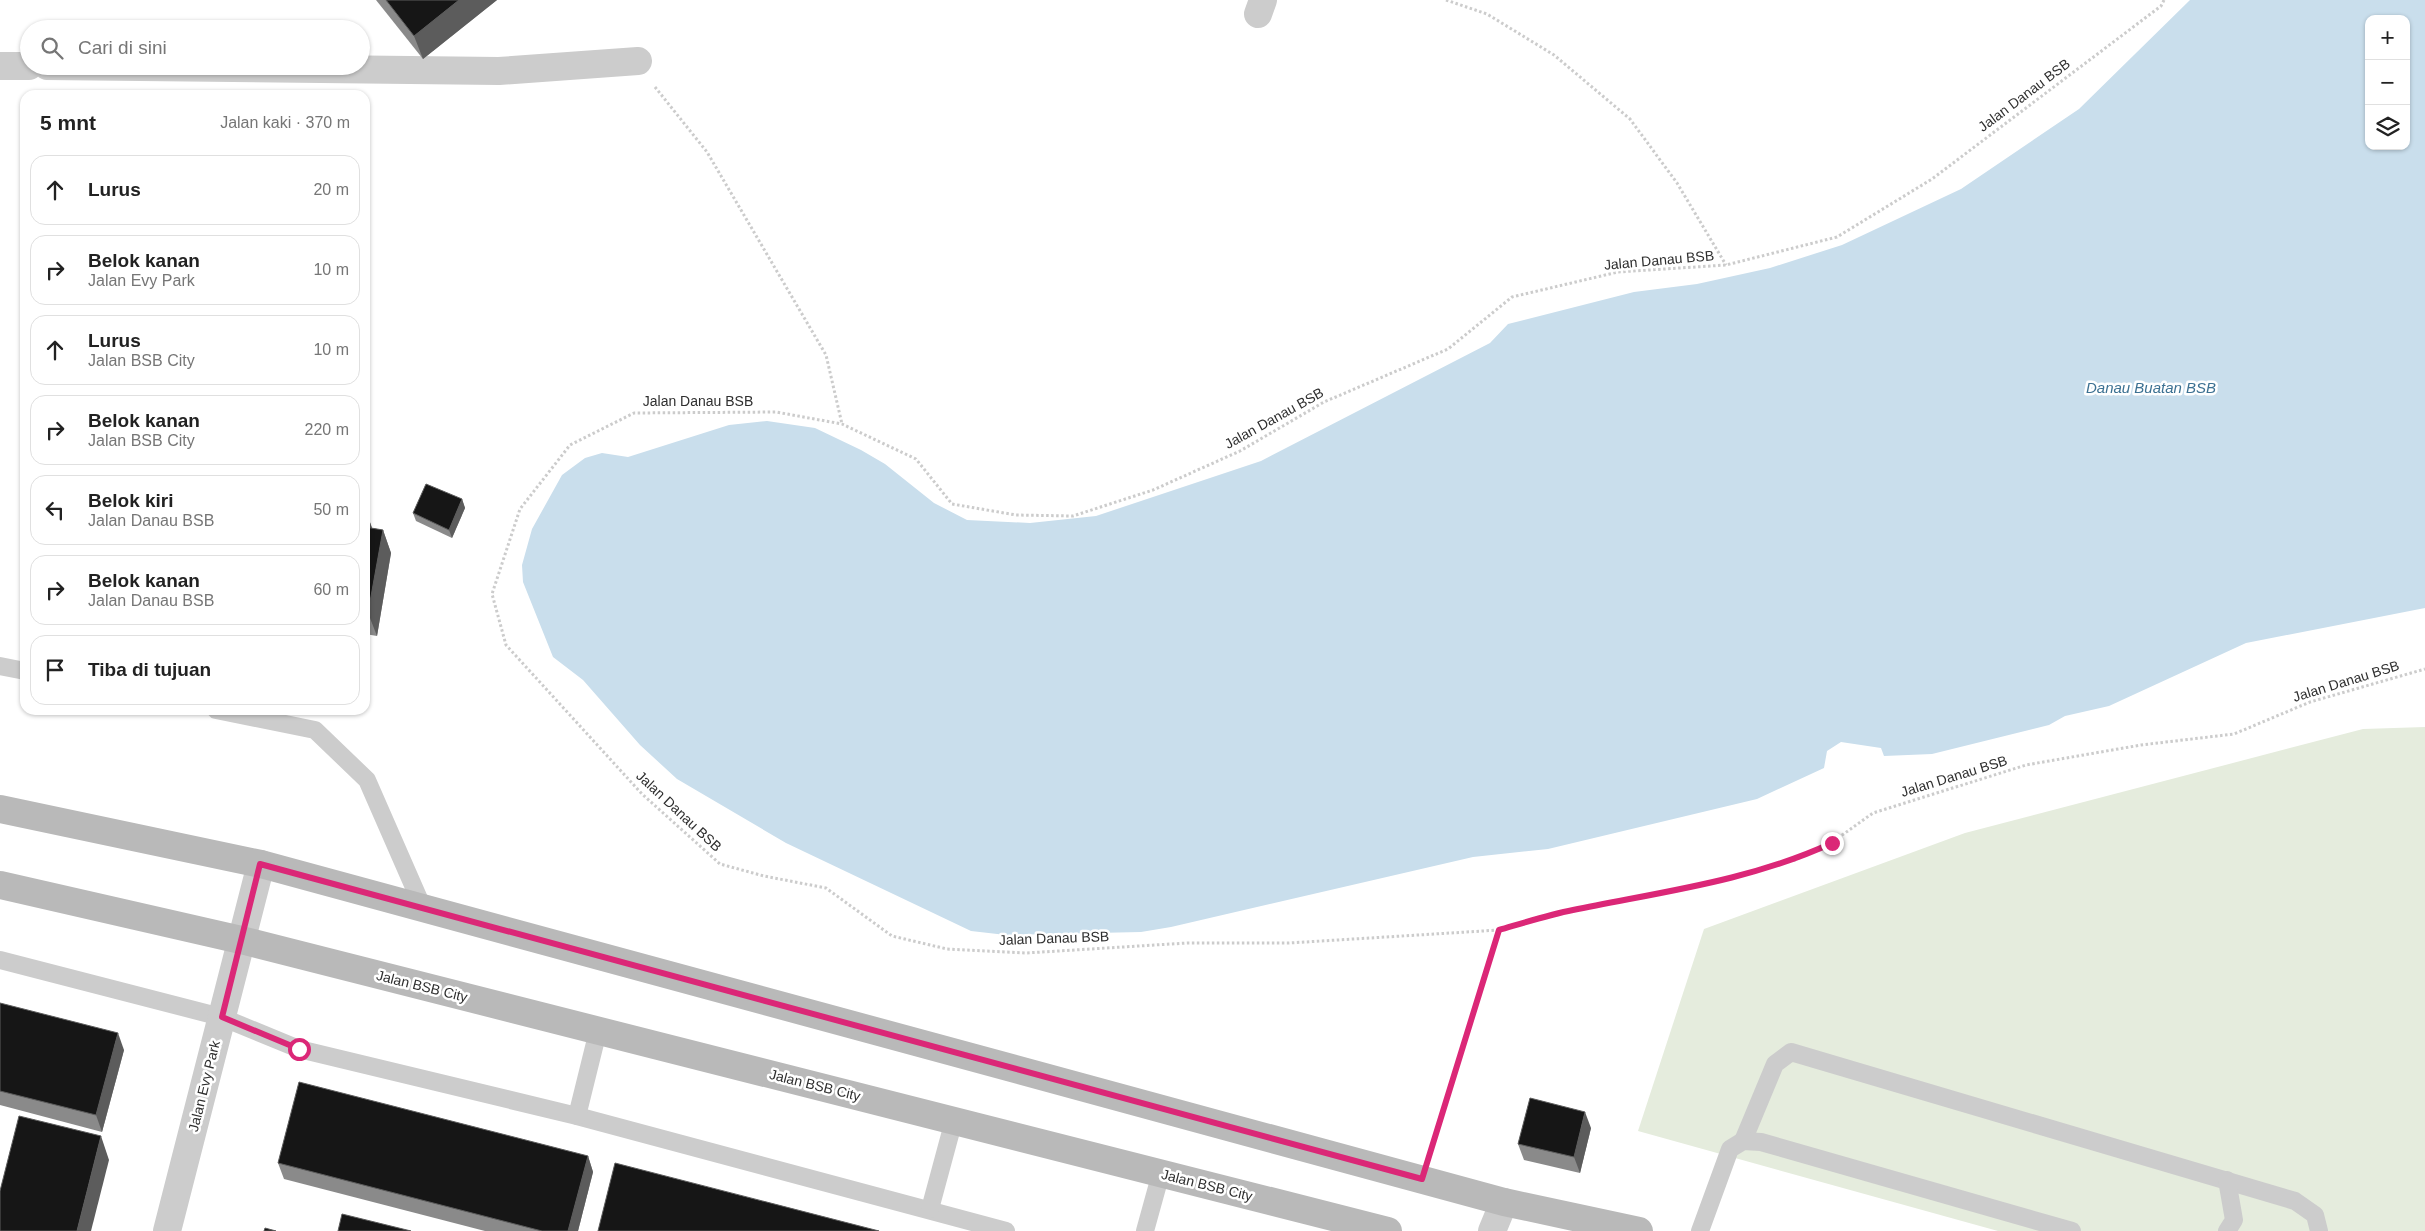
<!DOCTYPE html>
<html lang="id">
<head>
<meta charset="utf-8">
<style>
	body { margin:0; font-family:Arial,sans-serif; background:#f2f2f2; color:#222 }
	.controls { position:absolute; right:15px; top:15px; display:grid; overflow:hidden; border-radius:10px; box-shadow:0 1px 4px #0004 }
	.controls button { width:45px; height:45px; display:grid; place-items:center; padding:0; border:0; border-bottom:1px solid #e0e0e0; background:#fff; color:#222; font:25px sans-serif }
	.stop { position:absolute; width:15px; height:15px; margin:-11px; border:4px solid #db2777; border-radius:50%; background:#fff }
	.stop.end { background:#db2777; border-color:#fff; box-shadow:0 1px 5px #0008 }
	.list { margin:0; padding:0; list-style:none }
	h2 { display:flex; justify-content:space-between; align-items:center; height:65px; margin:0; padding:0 20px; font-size:21px }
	h2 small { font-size:16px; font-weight:400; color:#767676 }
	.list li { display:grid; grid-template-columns:32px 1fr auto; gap:15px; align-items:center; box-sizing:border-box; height:70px; margin:0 10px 10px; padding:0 10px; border:1px solid #e0e0e0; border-radius:15px }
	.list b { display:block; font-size:19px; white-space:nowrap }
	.list p { margin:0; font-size:16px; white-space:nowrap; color:#767676 }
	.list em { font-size:16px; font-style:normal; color:#767676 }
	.icon { flex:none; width:28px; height:28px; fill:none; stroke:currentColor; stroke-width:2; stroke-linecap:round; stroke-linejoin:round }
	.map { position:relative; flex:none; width:2425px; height:1231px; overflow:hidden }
	.search { position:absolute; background:#fff; box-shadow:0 1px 4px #0004; left:20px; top:20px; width:350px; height:55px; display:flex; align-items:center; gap:12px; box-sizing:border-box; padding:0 18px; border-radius:28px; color:#767676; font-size:19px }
	.panel { position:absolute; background:#fff; box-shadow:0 1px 4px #0004; left:20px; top:90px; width:350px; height:625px; border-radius:15px }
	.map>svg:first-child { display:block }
	.green { fill:#e5ecdd }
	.water { fill:#c9deec; fill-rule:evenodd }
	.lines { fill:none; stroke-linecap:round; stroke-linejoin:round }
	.path { stroke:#ccc; stroke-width:3; stroke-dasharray:2.5 2.5; stroke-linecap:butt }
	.lane { stroke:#ccc; stroke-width:18 }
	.street { stroke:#ccc; stroke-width:28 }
	.secondary { stroke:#b9b9b9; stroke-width:28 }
	.wall { fill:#8a8a8a }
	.shaded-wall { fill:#5c5c5c }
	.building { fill:#161616; stroke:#5c5c5c }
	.route { stroke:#db2777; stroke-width:6 }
	.labels { text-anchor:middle; stroke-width:5; stroke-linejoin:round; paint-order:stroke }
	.street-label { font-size:14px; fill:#2f2f2f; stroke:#fff }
	.water-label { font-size:15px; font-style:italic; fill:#3c7192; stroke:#fff }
</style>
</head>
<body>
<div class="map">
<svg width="2425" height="1231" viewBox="0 0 2425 1231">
	<rect width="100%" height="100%" fill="#fff"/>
	<!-- green -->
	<path class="green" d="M2425,727V1231H1998L1638,1131L1704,929L1965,833L2363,729Z"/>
	<!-- water -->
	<path class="water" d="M2190,0H2425V608L2246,643L2109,706L2065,716L2049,725L1932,754L1884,756L1881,748L1841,742L1827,751L1824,768L1757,799L1548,849L1473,857L1171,927L1141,932L1006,935L971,931L786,843L677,779L640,745L583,680L553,657L523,582L522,565L532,529L562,475L585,458L602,453L628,457L729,425L767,421L815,428L861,450L885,464L934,503L967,520L1030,523L1096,516L1261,461L1490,343L1508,324L1634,292L1697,284L1770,268L1842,245L1961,189L2079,109ZM2369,19H2406V146H2369Z"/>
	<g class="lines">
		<!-- path -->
		<g class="path">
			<path d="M1446,0L1487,14L1554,55L1630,119L1677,183L1726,265"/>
			<path d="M2164,0L2161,6L1932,179L1837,237L1726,265L1618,272L1512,297L1448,349L1324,402L1240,451L1153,490L1073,516L1016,515L952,504L916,459L842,424L776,412L634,413L570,445L520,509L492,594L506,645L642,794L720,864L764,876L826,888L892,936L947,949L1026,953L1187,943H1289L1499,930L1571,911L1686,889L1795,860L1831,843L1873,813L2026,765L2141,745L2234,734L2310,702L2425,669"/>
			<path d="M655,87L707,152L826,355L842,424"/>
			<path d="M1431,1147L1499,930"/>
		</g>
		<!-- lane -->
		<g class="lane">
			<path d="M0,666L25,671"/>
			<path d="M216,710L315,730L367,780L423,908"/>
			<path d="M0,960L221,1017L299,1049L577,1116L1006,1231"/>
			<path d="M577,1116L598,1031"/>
			<path d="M1743,1141L1775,1064L1791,1052L2295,1201L2315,1215L2319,1231"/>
			<path d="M930,1209L954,1120"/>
			<path d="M1145,1231L1161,1173"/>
			<path d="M1700,1231L1730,1149L1743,1141L1761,1142L2072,1231"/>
			<path d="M2227,1231L2234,1220L2227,1180"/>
		</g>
		<!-- street -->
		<g class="street">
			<path d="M1258,14L1263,0"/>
			<path d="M0,66H29"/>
			<path d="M47,66L499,71L638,61"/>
			<path d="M167,1231L261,864"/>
			<path d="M1492,1231L1504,1202"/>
		</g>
		<!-- secondary -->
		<g class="secondary">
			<path d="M0,809L261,864L1504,1202L1639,1231"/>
			<path d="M0,885L241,940L1388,1231"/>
		</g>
	</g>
	<!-- wall -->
	<g class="wall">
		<path d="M376,0H497L423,59Z"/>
		<path d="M462,499L465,508L452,538L416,521L413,513Z"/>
		<path d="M365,508L372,528L383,530L391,553L377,636L365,634Z"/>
		<path d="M0,1003L124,1050L102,1132L0,1105Z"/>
		<path d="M1591,1128L1580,1173L1524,1160L1518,1144Z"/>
		<path d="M588,1156L593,1172L578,1231H485L284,1179L278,1163Z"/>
	</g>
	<!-- shaded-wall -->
	<g class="shaded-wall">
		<path d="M459,0H497L423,59L414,36Z"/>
		<path d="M462,499L465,508L452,538L449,530Z"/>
		<path d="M365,508L372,528L365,540Z"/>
		<path d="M383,530L391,553L377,636L368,613Z"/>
		<path d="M118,1033L124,1050L102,1132L96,1115Z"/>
		<path d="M1585,1112L1591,1128L1580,1173L1574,1157Z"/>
		<path d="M101,1136L109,1160L91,1231H77Z"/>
		<path d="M588,1156L593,1172L578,1231H568Z"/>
	</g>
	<!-- building -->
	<g class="building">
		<path d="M386,0H459L414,36Z"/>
		<path d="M426,484L462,499L449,530L413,513Z"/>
		<path d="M365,527L383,530L368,613L365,612Z"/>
		<path d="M0,1003L118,1033L96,1115L0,1091Z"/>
		<path d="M299,1082L588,1156L568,1231H542L278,1163Z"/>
		<path d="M1530,1098L1585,1112L1574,1157L1518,1144Z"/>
		<path d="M19,1116L101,1136L77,1231H0V1191Z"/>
		<path d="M615,1163L879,1231H598Z"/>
		<path d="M342,1214L411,1231H338Z"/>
		<path d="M265,1228L276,1231H264Z"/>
	</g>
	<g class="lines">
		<!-- route -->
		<path class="route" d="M299,1049L222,1017L260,864L1422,1179L1499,930C1523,923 1548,915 1573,910C1660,892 1750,881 1832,843"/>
	</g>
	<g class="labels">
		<!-- street labels -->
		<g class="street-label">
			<text transform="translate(2024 95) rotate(-37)" y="5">Jalan Danau BSB</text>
			<text transform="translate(1659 260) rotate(-5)" y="5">Jalan Danau BSB</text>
			<text x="698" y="406">Jalan Danau BSB</text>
			<text transform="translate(1274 418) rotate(-29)" y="5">Jalan Danau BSB</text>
			<text transform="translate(2346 681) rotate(-17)" y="5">Jalan Danau BSB</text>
			<text transform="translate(1954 776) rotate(-17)" y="5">Jalan Danau BSB</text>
			<text transform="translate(679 811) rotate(43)" y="5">Jalan Danau BSB</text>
			<text transform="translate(1054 938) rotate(-2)" y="5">Jalan Danau BSB</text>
			<text transform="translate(422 986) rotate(14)" y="5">Jalan BSB City</text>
			<text transform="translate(815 1085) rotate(14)" y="5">Jalan BSB City</text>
			<text transform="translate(204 1086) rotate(-76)" y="5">Jalan Evy Park</text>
			<text transform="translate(1207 1185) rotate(14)" y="5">Jalan BSB City</text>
		</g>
		<!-- water labels -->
		<g class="water-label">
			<text x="2151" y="393">Danau Buatan BSB</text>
		</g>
	</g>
</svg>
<div class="controls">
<button>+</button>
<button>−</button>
<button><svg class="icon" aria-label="layers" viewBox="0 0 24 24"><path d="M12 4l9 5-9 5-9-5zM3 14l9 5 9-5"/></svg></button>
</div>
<div class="stop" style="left:299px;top:1049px"></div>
<div class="stop end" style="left:1832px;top:843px"></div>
<div class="search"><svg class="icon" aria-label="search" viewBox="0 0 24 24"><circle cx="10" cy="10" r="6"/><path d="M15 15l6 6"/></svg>Cari di sini</div>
<section class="panel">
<h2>5 mnt<small>Jalan kaki · 370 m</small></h2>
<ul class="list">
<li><svg class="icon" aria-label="ahead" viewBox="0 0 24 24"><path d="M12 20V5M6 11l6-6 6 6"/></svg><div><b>Lurus</b></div><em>20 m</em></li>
<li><svg class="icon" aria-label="right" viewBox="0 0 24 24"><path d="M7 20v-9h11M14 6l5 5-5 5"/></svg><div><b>Belok kanan</b><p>Jalan Evy Park</p></div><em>10 m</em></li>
<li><svg class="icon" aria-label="ahead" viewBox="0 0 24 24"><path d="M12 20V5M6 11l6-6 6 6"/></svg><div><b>Lurus</b><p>Jalan BSB City</p></div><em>10 m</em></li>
<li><svg class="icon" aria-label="right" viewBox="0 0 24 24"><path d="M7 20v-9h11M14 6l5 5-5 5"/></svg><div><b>Belok kanan</b><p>Jalan BSB City</p></div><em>220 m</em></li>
<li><svg class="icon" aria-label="left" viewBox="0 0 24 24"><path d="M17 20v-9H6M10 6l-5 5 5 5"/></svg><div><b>Belok kiri</b><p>Jalan Danau BSB</p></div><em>50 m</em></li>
<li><svg class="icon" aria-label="right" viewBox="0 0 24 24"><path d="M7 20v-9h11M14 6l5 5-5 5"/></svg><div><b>Belok kanan</b><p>Jalan Danau BSB</p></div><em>60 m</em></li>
<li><svg class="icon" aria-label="arrive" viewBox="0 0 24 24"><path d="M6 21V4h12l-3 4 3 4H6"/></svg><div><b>Tiba di tujuan</b></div></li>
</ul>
</section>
</div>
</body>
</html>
